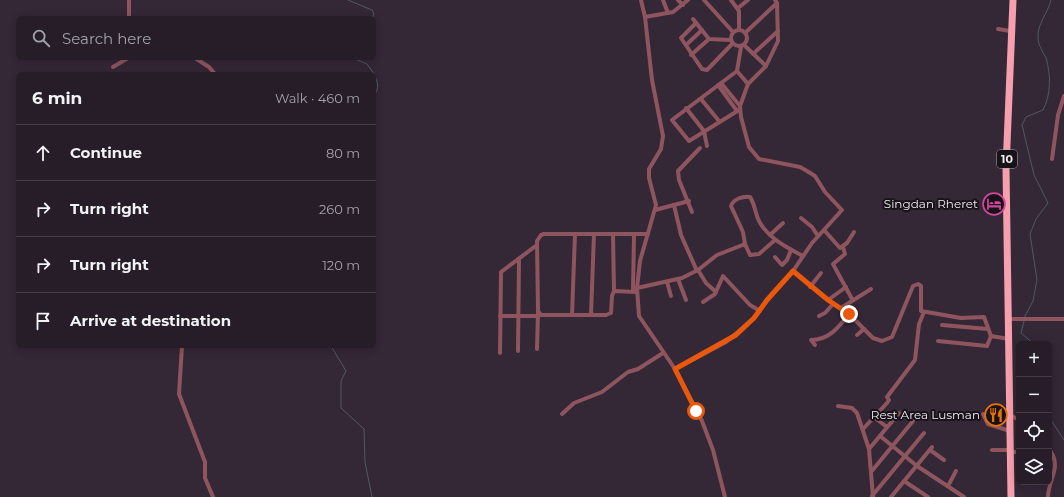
<!DOCTYPE html>
<html lang="en">
<head>
<meta charset="utf-8">
<style>
	body { margin:0; font-family:Montserrat,sans-serif; background:#2f2630; color:#f1f3f6 }
	.controls { position:absolute; right:12px; bottom:12px; display:grid; overflow:hidden; border-radius:6px; box-shadow:0 2px 10px #0003 }
	.controls button { width:36px; height:36px; display:grid; place-items:center; padding:0; border:0; border-bottom:1px solid #433b45; background:#271d28; color:#f1f3f6; font:20px sans-serif }
	.stop { position:absolute; width:12px; height:12px; margin:-9px; border:3px solid #ea580c; border-radius:50%; background:#fff }
	.stop.end { background:#ea580c; border-color:#fff; box-shadow:0 1px 4px #0008 }
	.list { margin:0; padding:0; list-style:none }
	h2 { display:flex; justify-content:space-between; align-items:center; height:52px; margin:0; padding:0 16px; font-size:17px }
	h2 small { font-size:13px; font-weight:400; color:#a4a2a8 }
	.list li { display:grid; grid-template-columns:26px 1fr auto; gap:12px; align-items:center; box-sizing:border-box; height:56px; padding:0 16px; border-top:1px solid #433b45 }
	.list b { display:block; font-size:15px; white-space:nowrap }
	.list em { font-size:13px; font-style:normal; color:#a4a2a8 }
	.icon { flex:none; width:22px; height:22px; fill:none; stroke:currentColor; stroke-width:2; stroke-linecap:round; stroke-linejoin:round }
	.map { position:relative; flex:none; width:1064px; height:497px; overflow:hidden }
	.search { position:absolute; background:#271d28; box-shadow:0 2px 10px #0003; left:16px; top:16px; width:360px; height:44px; display:flex; align-items:center; gap:10px; box-sizing:border-box; padding:0 14px; border-radius:6px; color:#a4a2a8; font-size:15px }
	.panel { position:absolute; background:#271d28; box-shadow:0 2px 10px #0003; left:16px; top:72px; width:360px; height:276px; border-radius:6px }
	.map>svg:first-child { display:block }
	.lines { fill:none; stroke-linecap:round; stroke-linejoin:round }
	.stream { stroke:#525a60; stroke-width:1 }
	.street { stroke:#8f555e; stroke-width:4 }
	.highway { stroke:#f69fad; stroke-width:7 }
	.route { stroke:#ea580c; stroke-width:5 }
	.labels { text-anchor:middle; stroke-width:4; stroke-linejoin:round; paint-order:stroke }
	.shield { fill:#181219; stroke:#b1a8b2; stroke-width:1 }
	.shield-label { font-size:11px; font-weight:bold; fill:#f2e9f3 }
	.poi-label { font-size:12px; fill:#f2e9f3; stroke:#181219; text-anchor:end }
</style>
</head>
<body>
<div class="map">
<svg width="1064" height="497" viewBox="0 0 1064 497">
	<rect width="100%" height="100%" fill="#342736"/>
	<g class="lines">
		<!-- stream -->
		<g class="stream">
			<path d="M348,0L372,10L374,14L372,18"/>
			<path d="M353,58L367,64L374,74"/>
			<path d="M374,75C378,81 380,89 374,95"/>
			<path d="M1024,318L1033,301L1037,280L1030,234L1036,219L1048,203L1034,175L1022,125L1026,117L1043,110C1051,95 1051,75 1046,58C1043,52 1038,45 1038,38C1037,24 1048,13 1051,0"/>
			<path d="M1024,321L1021,333L1034,344"/>
			<path d="M331,346L346,371L341,381V408L364,429L365,462L372,497"/>
			<path d="M1049,417L1064,440"/>
		</g>
		<!-- street -->
		<g class="street">
			<path d="M129,0V18"/>
			<path d="M641,0L645,17L652,80L663,136L661,149L649,169V178L656,205L640,261L637,288L639,316L675,369L702,421L713,450L725,497"/>
			<path d="M663,0L668,13"/>
			<path d="M678,0L683,5"/>
			<path d="M704,0L733,32"/>
			<path d="M731,0L739,11V30"/>
			<path d="M738,8L748,0"/>
			<path d="M645,17L673,12L688,0"/>
			<path d="M693,19L709,39L730,40"/>
			<path d="M696,23L681,38L702,69L707,70L732,44"/>
			<path d="M998,29L1010,31"/>
			<circle cx="739" cy="38" r="8"/>
			<path d="M745,33L777,3"/>
			<path d="M686,45L702,30"/>
			<path d="M744,45L766,66"/>
			<path d="M741,47L737,71L748,84"/>
			<path d="M753,54L778,31"/>
			<path d="M691,55L709,39"/>
			<path d="M195,58L209,67L215,74"/>
			<path d="M113,67L128,58"/>
			<path d="M737,71L672,120L689,141L739,110"/>
			<path d="M721,83L740,106"/>
			<path d="M718,85L737,111"/>
			<path d="M701,99L719,121"/>
			<path d="M686,108L704,131L707,146"/>
			<path d="M1052,159L1058,115L1064,96"/>
			<path d="M674,205L681,235L697,271"/>
			<path d="M655,210L689,201"/>
			<path d="M692,212L679,180L678,171L700,148"/>
			<path d="M801,218L812,227L818,236"/>
			<path d="M824,230L840,248L847,243L854,232"/>
			<path d="M613,234L614,291"/>
			<path d="M770,235L783,223"/>
			<path d="M745,244L743,232L731,206C733,199 743,196 750,197C755,204 755,213 759,221C768,238 786,247 803,256"/>
			<path d="M843,247L845,254L833,264L852,299"/>
			<path d="M775,257L782,265L787,260L791,250"/>
			<path d="M698,270L706,283L716,292"/>
			<path d="M793,271L828,300L849,314L873,338L882,341L892,337L913,286L918,284L921,286V311L961,318L984,317L991,336L1009,339"/>
			<path d="M678,279L686,300"/>
			<path d="M667,282L671,296"/>
			<path d="M810,287L821,273"/>
			<path d="M637,288L682,278L698,270L717,255L745,244L750,255L759,254L775,240"/>
			<path d="M633,291L634,234"/>
			<path d="M637,292L614,291L612,296L611,313L606,315H541L538,311L537,241L541,235L544,234H648"/>
			<path d="M828,300L846,287"/>
			<path d="M703,302L715,294L723,276L750,305L760,311"/>
			<path d="M841,308L871,289"/>
			<path d="M572,315L575,234"/>
			<path d="M591,315L594,234"/>
			<path d="M500,316H538"/>
			<path d="M819,316L825,313L833,304"/>
			<path d="M1009,319H1064"/>
			<path d="M942,325L988,329"/>
			<path d="M857,335L864,329"/>
			<path d="M938,341L987,346L991,336"/>
			<path d="M815,345L811,340C829,340 839,327 849,314"/>
			<path d="M182,346L179,394L205,462V478L213,497"/>
			<path d="M537,349L538,312"/>
			<path d="M518,351L519,259"/>
			<path d="M500,353L501,272L537,245"/>
			<path d="M675,369L726,342L754,318L767,300L793,271L812,243L842,210L825,192L815,176L807,171L800,167L759,159L749,147L741,117L740,106L748,84L766,66L778,41L777,3L775,0"/>
			<path d="M838,406L852,408L857,413L869,449L873,497"/>
			<path d="M562,414L574,403L602,392L628,372L638,369L663,353"/>
			<path d="M983,414L988,424L1010,431"/>
			<path d="M1010,415L1019,420"/>
			<path d="M875,418L887,427"/>
			<path d="M863,429L887,403L889,400L887,397L915,360L919,324L924,312"/>
			<path d="M880,436L917,466L964,497"/>
			<path d="M869,449L899,413"/>
			<path d="M930,450L944,460"/>
			<path d="M992,450H1010"/>
			<path d="M1010,452H1019"/>
			<path d="M871,472L913,421"/>
			<path d="M904,481L928,497"/>
			<path d="M948,486L956,471"/>
			<path d="M872,496L924,433"/>
			<path d="M891,497L932,447"/>
			<path d="M1048,497C1048,479 1063,467 1049,449"/>
		</g>
		<!-- highway -->
		<path class="highway" d="M1011,497L1006,168L1013,0"/>
	</g>
	<g class="lines">
		<!-- route -->
		<path class="route" d="M696,411L675,369L736,335L754,318L767,300L793,271L828,300L849,314"/>
	</g>
	<!-- icons -->
	<defs>
		<g id="hotel-ring" transform="scale(1.15)"><circle r="9.5" fill="#181219" stroke="#d1479c" stroke-width="1.5"/><path d="M-6-4.5h1.5V1H6V5H4.5V3h-9V5H-6ZM-4 0a1.8 1.8 0 1 1 3.6 0ZM.5 0V-2.5h3Q6-2.5 6 0Z" fill="#d1479c"/></g>
		<g id="restaurant-ring" transform="scale(1.15)"><circle r="9.5" fill="#181219" stroke="#e8710a" stroke-width="1.5"/><path d="M-5-6h1v4h1v-4h1v4h1v-4h1v5L-1.5 .5V6h-2V.5L-5-1ZM5-6V6H3V1.5H1.5Q1.5-4 5-6Z" fill="#e8710a"/></g>
	</defs>
	<g fill-rule="evenodd">
		<use href="#hotel-ring" x="994" y="204"/>
		<use href="#restaurant-ring" x="996" y="415"/>
	</g>
	<g class="labels">
		<!-- shield labels -->
		<rect class="shield" x="997" y="150" width="20" height="18" rx="3"/>
		<g class="shield-label">
			<text x="1007" y="163">10</text>
		</g>
		<!-- poi labels -->
		<g class="poi-label">
			<text x="978" y="208">Singdan Rheret</text>
			<text x="980" y="419">Rest Area Lusman</text>
		</g>
	</g>
</svg>
<div class="controls">
<button>+</button>
<button>−</button>
<button><svg class="icon" aria-label="locate" viewBox="0 0 24 24"><circle cx="12" cy="12" r="6"/><path d="M12 2v4M12 18v4M2 12h4M18 12h4"/></svg></button>
<button><svg class="icon" aria-label="layers" viewBox="0 0 24 24"><path d="M12 4l9 5-9 5-9-5zM3 14l9 5 9-5"/></svg></button>
</div>
<div class="stop" style="left:696px;top:411px"></div>
<div class="stop end" style="left:849px;top:314px"></div>
<div class="search"><svg class="icon" aria-label="search" viewBox="0 0 24 24"><circle cx="10" cy="10" r="6"/><path d="M15 15l6 6"/></svg>Search here</div>
<section class="panel">
<h2>6 min<small>Walk · 460 m</small></h2>
<ul class="list">
<li><svg class="icon" aria-label="ahead" viewBox="0 0 24 24"><path d="M12 20V5M6 11l6-6 6 6"/></svg><div><b>Continue</b></div><em>80 m</em></li>
<li><svg class="icon" aria-label="right" viewBox="0 0 24 24"><path d="M7 20v-9h11M14 6l5 5-5 5"/></svg><div><b>Turn right</b></div><em>260 m</em></li>
<li><svg class="icon" aria-label="right" viewBox="0 0 24 24"><path d="M7 20v-9h11M14 6l5 5-5 5"/></svg><div><b>Turn right</b></div><em>120 m</em></li>
<li><svg class="icon" aria-label="arrive" viewBox="0 0 24 24"><path d="M6 21V4h12l-3 4 3 4H6"/></svg><div><b>Arrive at destination</b></div></li>
</ul>
</section>
</div>
</body>
</html>
